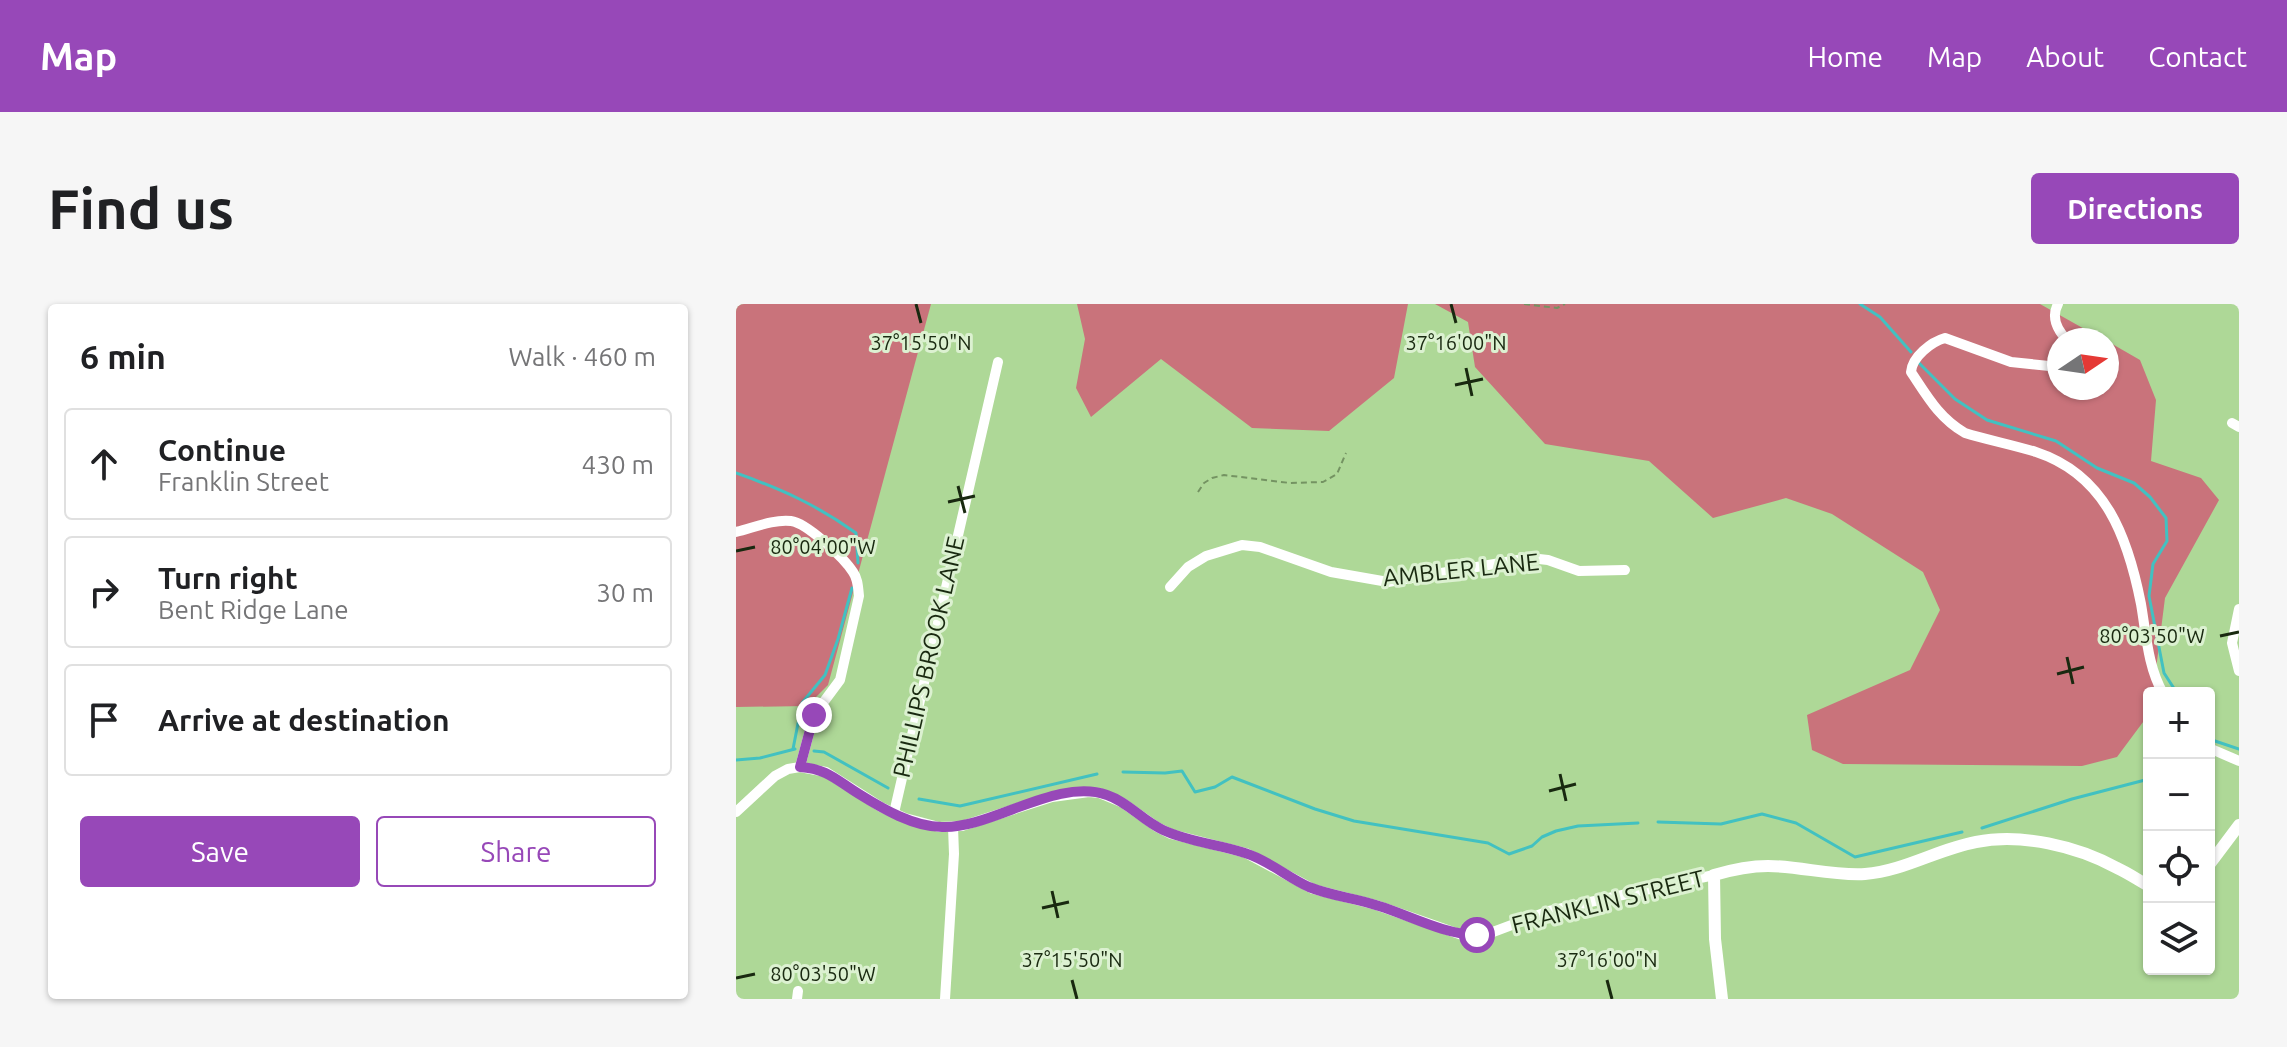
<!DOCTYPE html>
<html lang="en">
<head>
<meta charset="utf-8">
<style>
	body { margin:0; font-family:Ubuntu,sans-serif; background:#f6f6f6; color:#202124 }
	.controls { position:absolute; right:24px; bottom:24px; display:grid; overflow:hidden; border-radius:8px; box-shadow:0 2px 6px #0004 }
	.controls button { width:72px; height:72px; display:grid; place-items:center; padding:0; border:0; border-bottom:2px solid #e0e0e0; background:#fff; color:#202124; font:40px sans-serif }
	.compass { position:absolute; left:1311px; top:24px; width:72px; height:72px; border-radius:50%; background:#fff; box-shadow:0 2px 6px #0004; rotate:77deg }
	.stop { position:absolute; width:24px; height:24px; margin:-18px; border:6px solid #9748b8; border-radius:50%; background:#fff }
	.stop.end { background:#9748b8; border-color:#fff; box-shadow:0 2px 8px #0008 }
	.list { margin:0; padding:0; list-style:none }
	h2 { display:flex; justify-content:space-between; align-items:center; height:104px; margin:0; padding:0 32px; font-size:34px }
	h2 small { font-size:26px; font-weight:400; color:#757577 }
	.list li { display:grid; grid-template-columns:52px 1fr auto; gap:24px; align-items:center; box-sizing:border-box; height:112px; margin:0 16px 16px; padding:0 16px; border:2px solid #e0e0e0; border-radius:8px }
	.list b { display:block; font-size:30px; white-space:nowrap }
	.list p { margin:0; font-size:26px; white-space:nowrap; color:#757577 }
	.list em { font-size:26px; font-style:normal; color:#757577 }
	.actions { display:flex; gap:16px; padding:24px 32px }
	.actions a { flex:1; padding:18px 0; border:2px solid #9748b8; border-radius:8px; text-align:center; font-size:28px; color:#9748b8 }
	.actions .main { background:#9748b8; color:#fff }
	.icon { flex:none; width:44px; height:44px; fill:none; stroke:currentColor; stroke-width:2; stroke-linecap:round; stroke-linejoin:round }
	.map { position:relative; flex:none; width:1503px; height:695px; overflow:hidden; border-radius:8px }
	header { display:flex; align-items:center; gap:48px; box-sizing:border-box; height:112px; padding:0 40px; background:#9748b8; color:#fff }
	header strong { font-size:38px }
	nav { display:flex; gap:44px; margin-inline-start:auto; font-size:28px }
	.intro { display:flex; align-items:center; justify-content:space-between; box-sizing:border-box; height:192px; padding:0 48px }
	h1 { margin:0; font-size:56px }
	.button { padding:20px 36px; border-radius:8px; background:#9748b8; color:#fff; font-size:28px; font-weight:700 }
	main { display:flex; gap:48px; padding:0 48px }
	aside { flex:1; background:#fff; border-radius:8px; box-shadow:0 2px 6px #0004 }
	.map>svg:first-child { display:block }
	.forest { fill:#c9737b }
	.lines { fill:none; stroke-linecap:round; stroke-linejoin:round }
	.stream { stroke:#42c1c1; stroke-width:3 }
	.path { stroke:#749362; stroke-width:2; stroke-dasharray:6 4; stroke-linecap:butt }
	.minor { stroke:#fff; stroke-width:10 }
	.tertiary { stroke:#fff; stroke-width:12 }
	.route { stroke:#9748b8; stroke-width:10 }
	.ticks { fill:none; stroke:#192910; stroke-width:3 }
	.labels { text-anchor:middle; stroke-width:6; stroke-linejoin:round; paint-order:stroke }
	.street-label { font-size:24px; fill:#192910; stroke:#dcf1d1 }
	.ticks-label { font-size:20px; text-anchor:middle; fill:#192910; stroke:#dcf1d1; stroke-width:6; stroke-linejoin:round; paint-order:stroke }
</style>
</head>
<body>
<header>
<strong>Map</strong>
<nav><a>Home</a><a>Map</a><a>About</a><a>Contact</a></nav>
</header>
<div class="intro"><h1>Find us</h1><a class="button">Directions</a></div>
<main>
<aside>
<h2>6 min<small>Walk · 460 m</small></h2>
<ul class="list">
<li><svg class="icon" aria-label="ahead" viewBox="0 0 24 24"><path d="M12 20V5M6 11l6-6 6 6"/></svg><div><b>Continue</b><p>Franklin Street</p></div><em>430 m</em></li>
<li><svg class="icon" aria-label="right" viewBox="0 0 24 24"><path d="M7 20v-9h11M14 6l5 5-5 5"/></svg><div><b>Turn right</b><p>Bent Ridge Lane</p></div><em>30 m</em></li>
<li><svg class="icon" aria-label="arrive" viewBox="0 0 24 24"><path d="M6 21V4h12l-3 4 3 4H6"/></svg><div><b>Arrive at destination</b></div></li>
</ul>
<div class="actions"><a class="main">Save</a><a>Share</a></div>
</aside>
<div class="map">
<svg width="1503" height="695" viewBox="0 0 1503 695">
	<rect width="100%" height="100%" fill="#aed897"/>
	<!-- forest -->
	<g class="forest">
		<path d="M0,0H195L92,381L71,402L0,403Z"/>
		<path d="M341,0H672L658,74L593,127L516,124L425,55L355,113L340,84L349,35Z"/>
		<path d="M699,0H1304L1368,36H1323V84H1371V37L1404,56L1420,96L1415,157L1465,174L1483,196L1429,294L1417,389H1413V410L1381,453L1346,462L1107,460L1076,446L1071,411L1174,366L1204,306L1187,268L1096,210L1050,194L977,214L913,157L809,140L739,63L732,18Z"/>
	</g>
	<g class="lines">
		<!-- stream -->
		<g class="stream">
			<path d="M1124,0L1144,13L1175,48"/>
			<path d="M1182,58L1219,95L1251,116L1320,137L1361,164L1398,179L1414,193L1430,214L1431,237L1417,260L1413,292L1428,369L1441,389"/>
			<path d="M0,169C45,185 81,201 120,229L122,259"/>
			<path d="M1473,432L1476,436L1503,445"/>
			<path d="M57,445L66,399L89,371L102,335L116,284"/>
			<path d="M78,447L88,448L152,484"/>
			<path d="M0,456L24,454L59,445"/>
			<path d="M387,468L429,469L446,467L459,488L479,483L496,473L579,505L618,517L752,539L773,550L796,542L806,533L820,527L842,522L902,519"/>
			<path d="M183,495L224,502L361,470"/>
			<path d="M922,518L985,520L1026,510L1060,519L1119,553L1226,528"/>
			<path d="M1246,524L1336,495L1413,475"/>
		</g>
		<!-- path -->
		<g class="path">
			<path d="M788,0L821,4L829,0"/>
			<path d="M462,188L468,179L476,174L488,171L554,179L587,178L601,170L610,149"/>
		</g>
		<!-- minor -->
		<g class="minor">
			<path d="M1322,0C1315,13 1321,26 1331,36"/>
			<path d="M1323,63L1275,58L1209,34C1195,38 1176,53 1175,68C1191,92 1203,114 1229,129C1252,136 1277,141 1300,148C1370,171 1392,234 1405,300C1410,329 1412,364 1427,389"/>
			<path d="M1371,63L1373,68L1371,72"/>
			<path d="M1496,119L1503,123"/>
			<path d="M0,228C17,224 37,215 55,217C71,219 108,254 117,268C122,275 122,283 123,292L104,376L78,411L64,463"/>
			<path d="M434,283L452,263L470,252L506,241L524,243L595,268L652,278L794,254L812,256L843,267L889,266"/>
			<path d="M1503,305L1496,339L1503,367"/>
			<path d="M1473,444L1503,457"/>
			<path d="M0,508L39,472L52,465L64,463L90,468L145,503L169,514L203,523L226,522L316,493L353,488L363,489L387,499L421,523L435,530L510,549L577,585L640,601L726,631H741L757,628L813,607L978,571"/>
			<path d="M158,509L262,58"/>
			<path d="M61,695L62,687"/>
			<path d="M209,695L218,550L217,523"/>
		</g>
		<!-- tertiary -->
		<g class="tertiary">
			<path d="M1473,561L1503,521"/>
			<path d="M986,695L979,635L978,571C995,566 1013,562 1032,562C1064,562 1096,572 1129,570C1168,567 1202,545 1240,538C1285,529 1341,542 1381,564C1392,569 1402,576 1413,582"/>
		</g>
	</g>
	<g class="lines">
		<!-- route -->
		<path class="route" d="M78,411L64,463C92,465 100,476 123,490C147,505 178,523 206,523C255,525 321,473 371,491C392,498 407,517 427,526C453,538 482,540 509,549C532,556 551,573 573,583C595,592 620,594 643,602C675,612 707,630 741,631"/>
	</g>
	<!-- ticks -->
	<path class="ticks" d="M180,0L185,19M715,0L720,19M730,64L736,92M719,81L747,75M222,182L229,209M212,198L239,192M0,247L19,243M1484,332L1503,328M1331,353L1337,380M1321,370L1348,363M824,470L830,497M813,487L840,480M316,587L322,614M306,604L333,598M0,674L19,670M336,676L341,695M871,676L876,695"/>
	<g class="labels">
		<!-- street labels -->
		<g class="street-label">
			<text transform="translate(725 266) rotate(-6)" y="8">AMBLER LANE</text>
			<text transform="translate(193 353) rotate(-77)" y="8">PHILLIPS BROOK LANE</text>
			<text transform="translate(872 598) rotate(-14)" y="8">FRANKLIN STREET</text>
		</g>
	</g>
	<g class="ticks-label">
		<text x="185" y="46">37°15'50"N</text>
		<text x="720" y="46">37°16'00"N</text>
		<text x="87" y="250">80°04'00"W</text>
		<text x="1416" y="339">80°03'50"W</text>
		<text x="336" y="663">37°15'50"N</text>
		<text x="871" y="663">37°16'00"N</text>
		<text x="87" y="677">80°03'50"W</text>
	</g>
</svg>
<div class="controls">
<button>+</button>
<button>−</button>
<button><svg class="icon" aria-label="locate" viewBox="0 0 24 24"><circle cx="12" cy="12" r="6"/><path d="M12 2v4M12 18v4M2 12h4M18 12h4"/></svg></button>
<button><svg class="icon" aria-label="layers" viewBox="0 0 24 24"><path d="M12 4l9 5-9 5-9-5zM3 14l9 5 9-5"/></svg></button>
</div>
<svg class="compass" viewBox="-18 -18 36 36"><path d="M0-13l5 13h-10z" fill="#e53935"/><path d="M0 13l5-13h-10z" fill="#757577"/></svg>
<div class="stop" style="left:741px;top:631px"></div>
<div class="stop end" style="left:78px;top:411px"></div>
</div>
</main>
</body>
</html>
